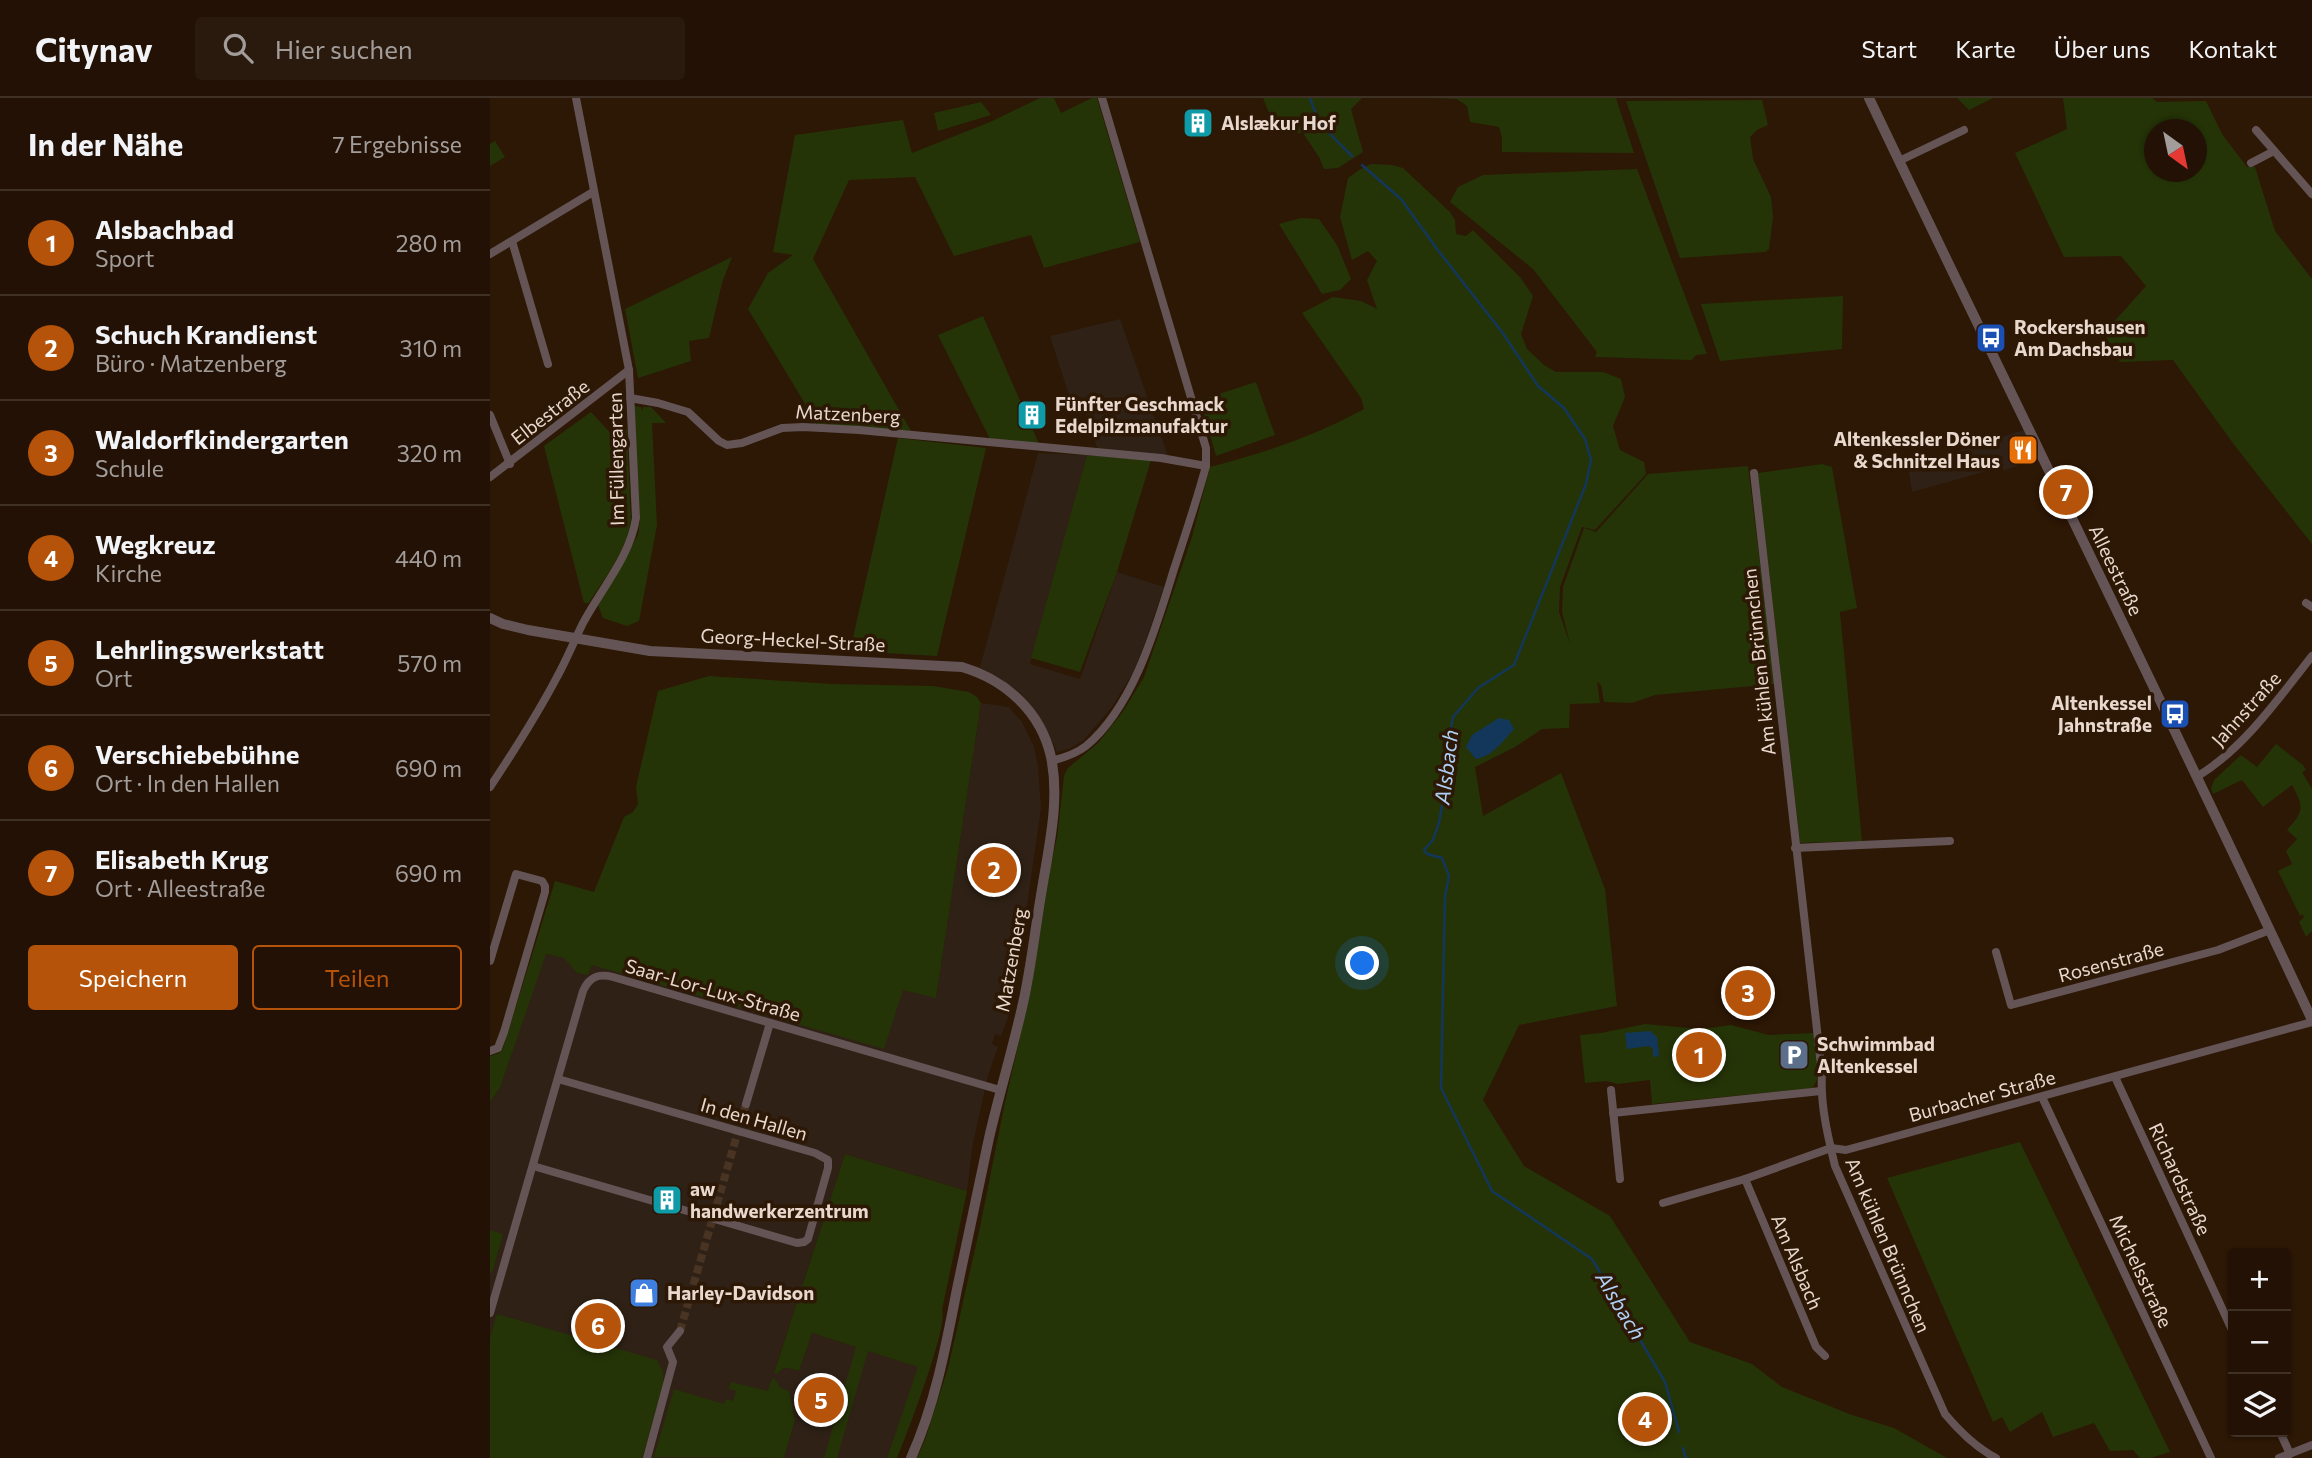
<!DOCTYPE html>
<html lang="de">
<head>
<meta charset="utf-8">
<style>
	body { margin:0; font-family:Commissioner,sans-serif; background:#2a1a0e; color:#f1f3f6 }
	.controls { position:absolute; right:21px; bottom:21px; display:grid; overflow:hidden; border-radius:7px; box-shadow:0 2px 5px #0004 }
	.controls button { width:63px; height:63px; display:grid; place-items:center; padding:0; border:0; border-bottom:2px solid #3f3126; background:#221104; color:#f1f3f6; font:35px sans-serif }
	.compass { position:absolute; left:1654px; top:21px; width:63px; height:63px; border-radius:50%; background:#221104; box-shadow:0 2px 5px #0004; rotate:147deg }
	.you { position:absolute; left:873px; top:866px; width:24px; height:24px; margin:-18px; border:5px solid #fff; border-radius:50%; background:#1a73e8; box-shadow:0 0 0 10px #1a73e833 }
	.badge { display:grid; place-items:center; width:46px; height:46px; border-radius:50%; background:#b45309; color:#fff; font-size:23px; font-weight:700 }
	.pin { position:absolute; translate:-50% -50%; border:4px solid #fff; box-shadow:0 2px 7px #0006 }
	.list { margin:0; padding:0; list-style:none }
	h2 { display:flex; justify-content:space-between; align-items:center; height:91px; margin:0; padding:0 28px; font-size:30px }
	h2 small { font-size:23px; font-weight:400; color:#a29d9a }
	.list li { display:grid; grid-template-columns:46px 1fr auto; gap:21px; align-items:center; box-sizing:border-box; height:105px; padding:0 28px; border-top:2px solid #3f3126 }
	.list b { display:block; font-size:26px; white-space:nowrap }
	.list p { margin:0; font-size:23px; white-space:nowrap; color:#a29d9a }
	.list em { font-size:23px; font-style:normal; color:#a29d9a }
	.actions { display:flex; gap:14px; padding:21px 28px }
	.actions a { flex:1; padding:16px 0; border:2px solid #b45309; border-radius:7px; text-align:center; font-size:24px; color:#b45309 }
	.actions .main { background:#b45309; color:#fff }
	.icon { flex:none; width:38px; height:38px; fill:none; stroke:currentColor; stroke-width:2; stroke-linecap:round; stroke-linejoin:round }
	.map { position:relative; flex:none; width:1822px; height:1360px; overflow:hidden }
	header { display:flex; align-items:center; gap:42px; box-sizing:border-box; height:98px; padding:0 35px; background:#221104; border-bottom:2px solid #3f3126 }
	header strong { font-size:33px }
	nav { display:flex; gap:38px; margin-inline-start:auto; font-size:24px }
	.search { width:490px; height:63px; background:#2a1a0e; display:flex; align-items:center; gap:18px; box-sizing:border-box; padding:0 24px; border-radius:7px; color:#a29d9a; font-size:26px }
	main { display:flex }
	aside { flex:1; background:#221104 }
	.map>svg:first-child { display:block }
	.commercial { fill:#2f2115 }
	.green { fill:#253407; fill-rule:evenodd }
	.water { fill:#13375b }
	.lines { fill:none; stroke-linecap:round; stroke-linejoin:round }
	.stream { stroke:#13375b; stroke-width:2.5 }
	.minor-tunnel { stroke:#493423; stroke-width:8; stroke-dasharray:8 4; stroke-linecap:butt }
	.minor { stroke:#645456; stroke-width:8 }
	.tertiary { stroke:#645456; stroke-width:10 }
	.labels { text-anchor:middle; stroke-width:7; stroke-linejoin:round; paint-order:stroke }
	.poi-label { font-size:19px; font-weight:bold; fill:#e8d8cd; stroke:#2d1705; text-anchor:start }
	.street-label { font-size:19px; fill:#e8d8cd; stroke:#2d1705 }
	.water-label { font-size:21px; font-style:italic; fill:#afd0f6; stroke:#2d1705 }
</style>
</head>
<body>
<header>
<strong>Citynav</strong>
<div class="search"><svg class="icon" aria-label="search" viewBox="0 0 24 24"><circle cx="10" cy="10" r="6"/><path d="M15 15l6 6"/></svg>Hier suchen</div>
<nav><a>Start</a><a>Karte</a><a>Über uns</a><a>Kontakt</a></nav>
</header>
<main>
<aside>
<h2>In der Nähe<small>7 Ergebnisse</small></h2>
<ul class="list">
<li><span class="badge">1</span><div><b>Alsbachbad</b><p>Sport</p></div><em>280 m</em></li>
<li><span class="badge">2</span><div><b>Schuch Krandienst</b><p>Büro · Matzenberg</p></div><em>310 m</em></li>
<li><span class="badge">3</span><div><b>Waldorfkindergarten</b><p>Schule</p></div><em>320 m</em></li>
<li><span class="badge">4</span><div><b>Wegkreuz</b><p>Kirche</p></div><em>440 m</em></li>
<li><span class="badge">5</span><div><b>Lehrlingswerkstatt</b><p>Ort</p></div><em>570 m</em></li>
<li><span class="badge">6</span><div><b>Verschiebebühne</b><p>Ort · In den Hallen</p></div><em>690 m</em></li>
<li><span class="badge">7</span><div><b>Elisabeth Krug</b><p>Ort · Alleestraße</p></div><em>690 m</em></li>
</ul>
<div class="actions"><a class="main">Speichern</a><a>Teilen</a></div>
</aside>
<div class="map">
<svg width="1822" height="1360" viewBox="0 0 1822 1360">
	<rect width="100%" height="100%" fill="#2d1705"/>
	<!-- commercial -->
	<g class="commercial">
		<path d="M630,221L678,358L608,352L590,300L579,297L560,238Z"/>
		<path d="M1534,332L1547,360L1514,373L1512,369L1422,394L1418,368Z"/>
		<path d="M548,355L597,357L540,566L590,581L627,474L674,489L647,568L622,609L593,643L579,651L567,654L554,627L531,595L490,569Z"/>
		<path d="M491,605L519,609L532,624L544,649L548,667L551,710L528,870L519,917L511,938L505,936L502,946L508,949L498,978L483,1045L477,1093L355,1056L284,1274L297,1270L309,1273L322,1235L429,1269L397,1360H294L305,1322L287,1287L278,1294L274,1292L252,1360H0V1004L10,990L55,856L74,860L97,877L101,867L413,891L446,899Z"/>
	</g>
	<!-- green -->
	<g class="green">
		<path d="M550,0H564L571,15L602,0H607L650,144L554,170L541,137L464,158L425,79L359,82L323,161L421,333L324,326L314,304L258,211L278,175L303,157L283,154L305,37L413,22L422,55L500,24Z"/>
		<path d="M773,0H872L861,11L873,54L848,70L834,71L829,59L813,35C786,36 782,22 773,0Z"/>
		<path d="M940,0H1126L1144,55L1012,54V39L1009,29L980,24L977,8L967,1Z"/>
		<path d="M1467,0H1503L1479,12Z"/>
		<path d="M1573,0H1662L1667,4L1716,3L1732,36L1757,69H1765L1785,133L1822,181V446L1745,348L1683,262L1630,264L1614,235L1656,188L1631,158L1574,159L1525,55L1577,31ZM1664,32H1706V74H1664Z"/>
		<path d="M1272,2L1278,27L1267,32L1260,39L1263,61L1281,99L1283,119L1279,151L1275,154L1190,160L1136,3Z"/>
		<path d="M491,4L501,17L448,33L444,15Z"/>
		<path d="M5,43L15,59L0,68V46Z"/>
		<path d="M881,66L902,67L913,70L960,114L965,122L966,136L976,138L983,132L1030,179L1043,198L1031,236L1037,251L1054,267L1066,274H1113L1131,281L1135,299L1123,328L1130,352L1154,364L1156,376L1105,432L1092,429L1070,489L1069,514L1080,546L1072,514L1073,489L1094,430L1106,434L1158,376L1258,368L1285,586L1165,597L1142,605L1114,604L1111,587L1107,584L1110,605L1080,606L1079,630L1052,631L1025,649L985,669L993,718L1071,675L1115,791L1127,908L1029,927L993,1002L1034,1068L1120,1118L1200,1244L1262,1266L1292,1289L1362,1317L1404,1330L1457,1360H427L435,1342L458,1270L490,1129L514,1009L541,891L561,766L567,740L574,678L578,670L608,645L632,615L654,579L702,439L720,369C774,355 825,338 874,311L871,300L812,215L843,199L871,203L887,211L877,182L887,163L878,153L862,162L850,119L858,80L869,72Z"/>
		<path d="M1147,71L1217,256L1206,257L1202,262L1105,259L1107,254L1043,171L960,104L968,89L993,77Z"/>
		<path d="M811,120L829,121L847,147L861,181L850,192L832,196L789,126Z"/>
		<path d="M242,159L232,185L219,240L199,243L201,263L148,280L135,211Z"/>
		<path d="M1353,198L1352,251L1230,263L1211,206Z"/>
		<path d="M493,218L549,346L501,343L448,237Z"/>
		<path d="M766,284L785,337L726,358L710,302Z"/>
		<path d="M143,308L151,309L152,313L153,309H161L176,325H162L167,427L149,523L137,528L113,520L108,507L148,437L150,421Z"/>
		<path d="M101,314L124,339L137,331L141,422C137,452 115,479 99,505H94L54,348Z"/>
		<path d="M408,340L496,350L447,558L360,553Z"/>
		<path d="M597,357L661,362L627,474L590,574L541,560Z"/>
		<path d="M1332,366L1342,369L1367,510L1350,514L1372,743L1310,745L1268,375Z"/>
		<path d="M219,578L342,586L443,588L479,594L487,599L491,605L446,900L413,892L394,951L102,867L98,877L87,875L74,860L56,856L10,990L0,1004V958L9,955L13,950L65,783L104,794L134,719L143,714L148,706L146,689L168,593Z"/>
		<path d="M1786,646L1813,667L1816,672L1812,674L1822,691V833L1816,839L1809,824L1814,819L1812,816L1810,818L1788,773L1802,766L1796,753L1807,741L1797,732C1814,713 1814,709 1802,687L1773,709L1752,682L1723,696L1721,690L1724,682L1751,657L1767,669Z"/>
		<path d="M1155,926L1211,931L1241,927L1279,937L1324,935C1326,952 1335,976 1322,990L1162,1006L1160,982L1128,986L1116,983L1095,985L1090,937L1111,935Z"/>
		<path d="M1530,1044L1680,1354L1661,1360H1650L1643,1352L1620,1353L1604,1325L1563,1339L1552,1314L1520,1334L1512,1319L1503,1324L1397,1080Z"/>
		<path d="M355,1056L477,1093L452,1212C459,1227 416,1339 407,1360H397L428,1269L378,1253L347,1360H334L366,1249L322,1235L309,1273C301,1271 293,1267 287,1276L284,1275Z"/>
		<path d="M0,1132L13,1136L2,1175L0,1174Z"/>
		<path d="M7,1216L167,1262L173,1274V1287L152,1360H0V1240Z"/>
		<path d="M282,1280L285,1281L290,1290L299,1293L305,1322L294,1360L164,1359L184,1291L234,1306L236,1301L243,1303L246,1293L239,1291L241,1284L278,1293Z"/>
	</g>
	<!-- water -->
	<g class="water">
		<path d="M1009,620L1019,622L1024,631C1013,643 1003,658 986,661L976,649L982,637Z"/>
		<path d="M1160,933L1167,939L1169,958L1163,959V951L1159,948L1137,951L1135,935Z"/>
	</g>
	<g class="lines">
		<!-- stream -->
		<g class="stream">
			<path d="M820,0C828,27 843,39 862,58"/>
			<path d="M872,67L911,101L947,151L1012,234L1048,288L1074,310L1095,341L1101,362L1096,386L1024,567L988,590L963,619L958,645L960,671L957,679L949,725L943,742L934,752L937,756L952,760L959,778L955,798L951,990L1002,1093L1102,1161L1175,1284L1189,1334"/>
			<path d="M1193,1350L1196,1360"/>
		</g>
		<!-- minor-tunnel -->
		<path class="minor-tunnel" d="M190,1233L256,1006"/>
		<!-- minor -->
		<g class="minor">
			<path d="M1766,32L1822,96"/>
			<path d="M1409,63L1474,32"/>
			<path d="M1761,65L1784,53"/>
			<path d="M22,143L58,266"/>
			<path d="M0,156L103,94"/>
			<path d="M140,300L168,305L198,314L229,343L237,347L252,345L292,330L313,329L369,332L671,360L716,368"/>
			<path d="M0,317L20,366"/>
			<path d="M1264,375L1332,976C1330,1006 1338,1039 1345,1068L1455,1316C1470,1334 1485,1349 1506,1360"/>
			<path d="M0,379L139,272"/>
			<path d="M1816,505L1822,509"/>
			<path d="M561,663C573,660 586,656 596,648C644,608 666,529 684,471C695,437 707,402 716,368V350L612,0"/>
			<path d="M1708,678C1754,650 1788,601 1822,558"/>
			<path d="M0,689C24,653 47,617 67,579C77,561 84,543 93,525C111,491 140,459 146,420L139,272L86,0"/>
			<path d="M1305,750L1460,743"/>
			<path d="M1506,854L1521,907L1728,852L1780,832"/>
			<path d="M0,863L26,776L52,783L55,788V794L14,934L8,950L0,953"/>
			<path d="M1625,979L1743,1234"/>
			<path d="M1121,992L1130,1081"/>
			<path d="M1552,999L1721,1360"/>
			<path d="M256,1006L280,925"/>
			<path d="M1123,1015L1331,993"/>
			<path d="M43,1068L307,1145L314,1144L318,1141L338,1070V1062L325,1055L68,981"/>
			<path d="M1255,1081L1326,1249L1335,1258"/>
			<path d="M1173,1105L1255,1081L1341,1050L1356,1052L1822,924"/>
			<path d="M0,1215L93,893C99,879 108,875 123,879L510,992"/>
			<path d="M1790,1334L1800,1356"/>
			<path d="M157,1360L183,1264L177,1249L190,1233"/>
			<path d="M1789,1360L1822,1347"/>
		</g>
		<!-- tertiary -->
		<g class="tertiary">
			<path d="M1379,0C1526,308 1678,613 1822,922"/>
			<path d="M0,520L13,526L38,532L160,553L472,569C516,582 551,614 561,659C570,702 559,748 552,791C546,826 542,861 535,896C525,944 510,992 499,1040C488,1090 478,1141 467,1191C456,1248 445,1307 421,1360"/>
		</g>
	</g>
	<!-- icons -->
	<defs>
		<g id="building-square" transform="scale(1.575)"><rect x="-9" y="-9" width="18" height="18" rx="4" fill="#0f9aa8" stroke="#2d1705"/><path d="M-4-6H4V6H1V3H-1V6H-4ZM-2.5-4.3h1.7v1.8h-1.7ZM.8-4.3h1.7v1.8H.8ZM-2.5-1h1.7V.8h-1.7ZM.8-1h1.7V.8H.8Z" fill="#fff"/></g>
		<g id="bus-square" transform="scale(1.575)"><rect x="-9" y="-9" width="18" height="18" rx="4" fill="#1a4fb4" stroke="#2d1705"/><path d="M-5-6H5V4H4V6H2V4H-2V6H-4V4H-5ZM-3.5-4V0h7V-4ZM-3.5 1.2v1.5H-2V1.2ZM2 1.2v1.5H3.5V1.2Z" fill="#fff"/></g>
		<g id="restaurant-square" transform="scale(1.575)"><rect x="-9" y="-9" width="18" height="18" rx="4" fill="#e8710a" stroke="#2d1705"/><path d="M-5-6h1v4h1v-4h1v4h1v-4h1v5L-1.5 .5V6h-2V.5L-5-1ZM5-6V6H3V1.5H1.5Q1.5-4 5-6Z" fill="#fff"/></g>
		<g id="parking-square" transform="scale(1.575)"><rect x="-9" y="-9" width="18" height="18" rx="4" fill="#5c6f8a" stroke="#2d1705"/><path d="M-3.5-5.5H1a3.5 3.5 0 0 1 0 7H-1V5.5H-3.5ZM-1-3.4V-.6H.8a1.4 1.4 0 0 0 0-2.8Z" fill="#fff"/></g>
		<g id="shop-square" transform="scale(1.575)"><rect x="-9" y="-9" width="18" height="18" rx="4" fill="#3f7fe0" stroke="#2d1705"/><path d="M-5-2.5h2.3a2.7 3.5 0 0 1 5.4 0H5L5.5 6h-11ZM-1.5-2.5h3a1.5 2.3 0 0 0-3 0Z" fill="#fff"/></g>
	</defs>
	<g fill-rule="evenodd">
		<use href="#building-square" x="708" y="25"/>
		<use href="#bus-square" x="1501" y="240"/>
		<use href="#building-square" x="542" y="317"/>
		<use href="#restaurant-square" x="1533" y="352"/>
		<use href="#bus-square" x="1685" y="616"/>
		<use href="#parking-square" x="1304" y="957"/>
		<use href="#building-square" x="177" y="1102"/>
		<use href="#shop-square" x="154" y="1195"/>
	</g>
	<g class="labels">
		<!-- poi labels -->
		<g class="poi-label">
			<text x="731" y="32">Alslækur Hof</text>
			<text x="1524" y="236">Rockershausen<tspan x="1524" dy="22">Am Dachsbau</tspan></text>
			<text x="565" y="313">Fünfter Geschmack<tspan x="565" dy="22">Edelpilzmanufaktur</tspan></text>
			<text x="1510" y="348" text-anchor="end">Altenkessler Döner<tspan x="1510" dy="22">&amp; Schnitzel Haus</tspan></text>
			<text x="1662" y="612" text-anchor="end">Altenkessel<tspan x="1662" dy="22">Jahnstraße</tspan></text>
			<text x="1327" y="953">Schwimmbad<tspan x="1327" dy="22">Altenkessel</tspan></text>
			<text x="200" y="1098">aw<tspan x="200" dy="22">handwerkerzentrum</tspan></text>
			<text x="177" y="1202">Harley-Davidson</text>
		</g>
		<!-- street labels -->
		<g class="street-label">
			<text transform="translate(60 314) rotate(-38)" y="7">Elbestraße</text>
			<text transform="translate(358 316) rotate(3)" y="7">Matzenberg</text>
			<text transform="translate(126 361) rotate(-91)" y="7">Im Füllengarten</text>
			<text transform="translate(1626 472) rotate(64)" y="7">Alleestraße</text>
			<text transform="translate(303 542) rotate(3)" y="7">Georg-Heckel-Straße</text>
			<text transform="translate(1269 564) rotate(-96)" y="7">Am kühlen Brünnchen</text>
			<text transform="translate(1756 611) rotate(-48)" y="7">Jahnstraße</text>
			<text transform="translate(521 862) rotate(-80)" y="7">Matzenberg</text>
			<text transform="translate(1621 864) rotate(-15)" y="7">Rosenstraße</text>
			<text transform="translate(223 892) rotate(16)" y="7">Saar-Lor-Lux-Straße</text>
			<text transform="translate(1492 998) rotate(-15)" y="7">Burbacher Straße</text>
			<text transform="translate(264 1021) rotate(16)" y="7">In den Hallen</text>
			<text transform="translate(1690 1081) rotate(65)" y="7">Richardstraße</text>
			<text transform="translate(1398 1147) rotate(67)" y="7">Am kühlen Brünnchen</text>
			<text transform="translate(1307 1164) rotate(67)" y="7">Am Alsbach</text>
			<text transform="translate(1651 1173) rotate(65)" y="7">Michelsstraße</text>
		</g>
		<!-- water labels -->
		<g class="water-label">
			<text transform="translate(957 669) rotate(-83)" y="7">Alsbach</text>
			<text transform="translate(1130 1208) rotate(59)" y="7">Alsbach</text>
		</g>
	</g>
</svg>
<div class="controls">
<button>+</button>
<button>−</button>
<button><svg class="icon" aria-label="layers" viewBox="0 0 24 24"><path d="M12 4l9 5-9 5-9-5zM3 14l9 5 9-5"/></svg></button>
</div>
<svg class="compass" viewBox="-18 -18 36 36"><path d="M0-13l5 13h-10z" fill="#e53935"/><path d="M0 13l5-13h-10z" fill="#a29d9a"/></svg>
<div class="you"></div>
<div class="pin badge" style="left:1209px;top:957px">1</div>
<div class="pin badge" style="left:504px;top:772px">2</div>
<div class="pin badge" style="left:1258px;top:895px">3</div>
<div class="pin badge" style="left:1155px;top:1321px">4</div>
<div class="pin badge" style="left:331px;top:1302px">5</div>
<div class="pin badge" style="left:108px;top:1228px">6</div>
<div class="pin badge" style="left:1576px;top:394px">7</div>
</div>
</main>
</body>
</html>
